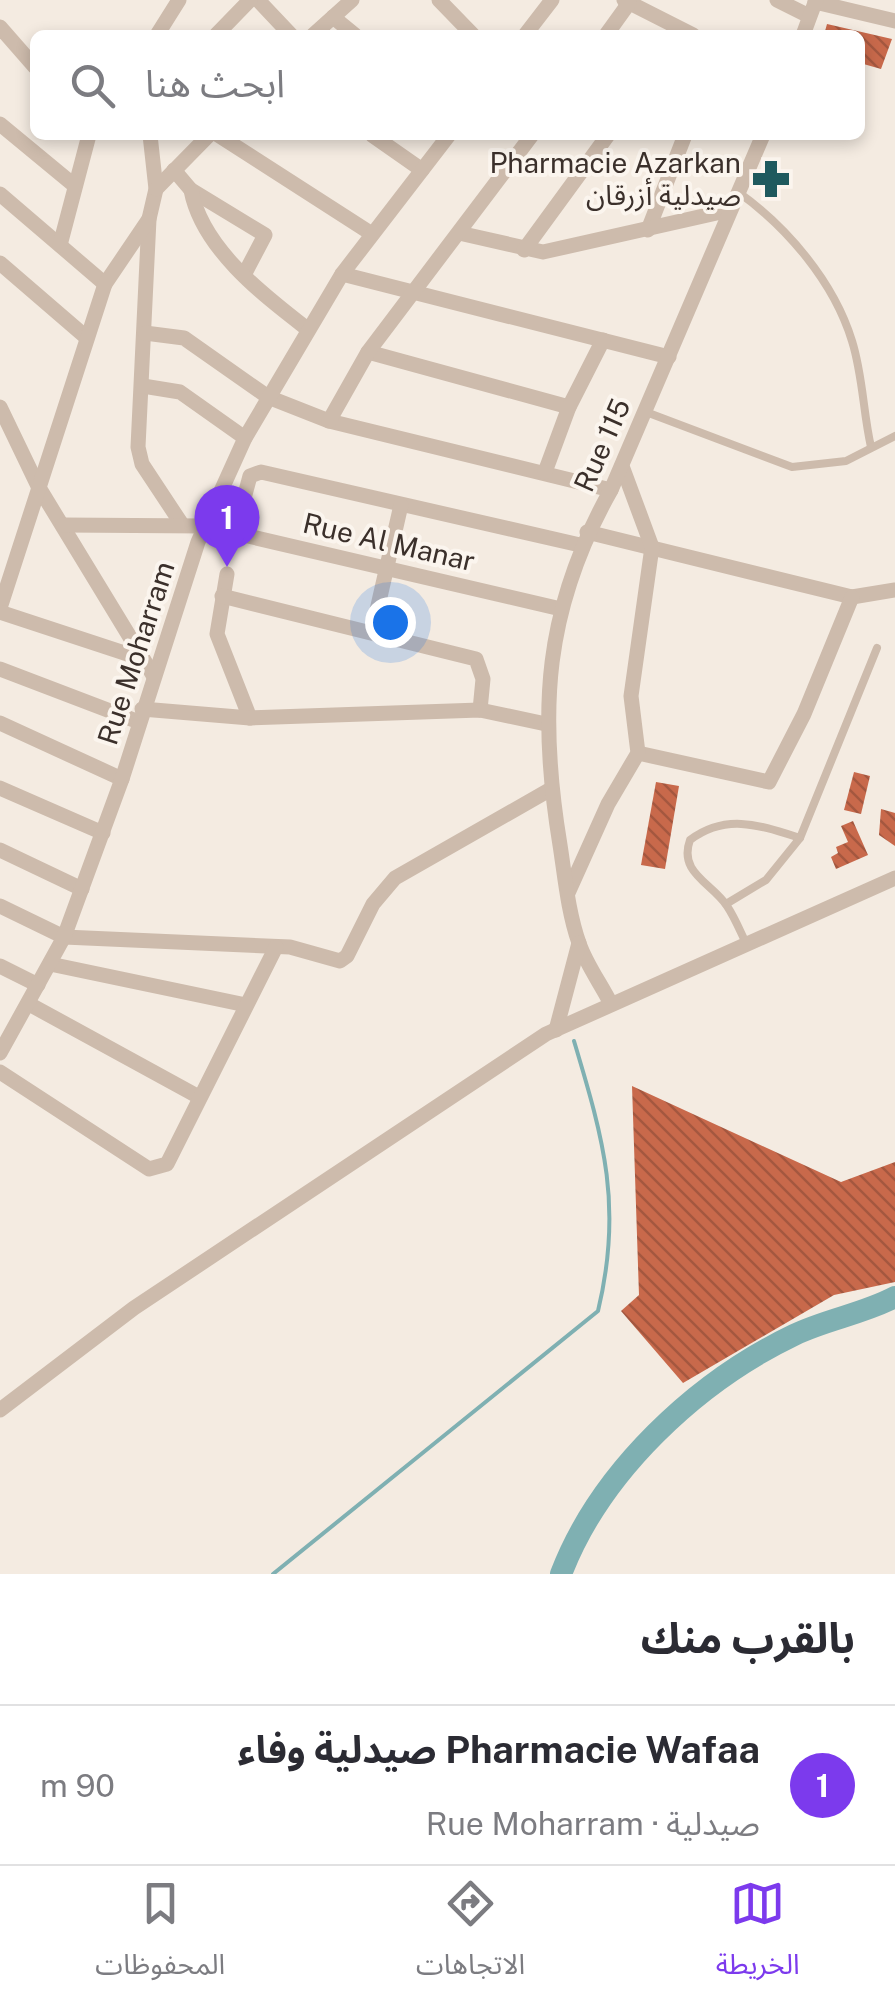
<!DOCTYPE html>
<html lang="ar">
<head>
<meta charset="utf-8">
<style>
	body { margin:0; font-family:"Public Sans","Noto Sans Arabic",sans-serif; background:#f2f2f3; color:#2b2b33; direction:rtl }
	.you { position:absolute; left:390px; top:622px; width:35px; height:35px; margin:-25px; border:8px solid #fff; border-radius:50%; background:#1a73e8; box-shadow:0 0 0 15px #1a73e833 }
	.badge { display:grid; place-items:center; width:65px; height:65px; border-radius:50%; background:#7c3aed; color:#fff; font-size:32px; font-weight:700 }
	.pin { position:absolute; translate:-50% -82px; filter:drop-shadow(0 2px 5px #0008) }
	.pin::after { content:''; position:absolute; top:52px; width:35px; height:30px; background:inherit; clip-path:polygon(0 0,100% 0,50% 100%) }
	.list { margin:0; padding:0; list-style:none }
	h2 { display:flex; justify-content:space-between; align-items:center; height:130px; margin:0; padding:0 40px; font-size:42px }
	h2 small { font-size:32px; font-weight:400; color:#7c7c81 }
	.list li { display:grid; grid-template-columns:65px 1fr auto; gap:30px; align-items:center; box-sizing:border-box; height:160px; padding:0 40px; border-top:2px solid #e1e1e2 }
	.list b { display:block; font-size:38px; white-space:nowrap }
	.list p { margin:0; font-size:32px; white-space:nowrap; color:#7c7c81 }
	.list em { font-size:32px; font-style:normal; color:#7c7c81 }
	.icon { flex:none; width:55px; height:55px; fill:none; stroke:currentColor; stroke-width:2; stroke-linecap:round; stroke-linejoin:round }
	.map { position:relative; flex:none; width:895px; height:1574px; overflow:hidden; direction:ltr }
	.search { position:absolute; background:#fff; box-shadow:0 5px 15px #0003; left:30px; right:30px; top:30px; height:110px; display:flex; align-items:center; gap:25px; box-sizing:border-box; padding:0 35px; border-radius:15px; color:#7c7c81; font-size:38px }
	.sheet { height:290px; background:#fff }
	nav { display:flex; justify-content:space-around; align-items:center; box-sizing:border-box; height:140px; border-top:2px solid #e1e1e2; background:#fff; font-size:28px; color:#7c7c81 }
	nav a { display:grid; justify-items:center; gap:5px }
	nav .on { color:#7c3aed }
	.map>svg:first-child { display:block }
	.lines { fill:none; stroke-linecap:round; stroke-linejoin:round }
	.stream { stroke:#7fb0b2; stroke-width:4 }
	.river { stroke:#7fb0b2; stroke-width:22 }
	.building { fill:url(#building-back-hatch) }
	.lane { stroke:#cdbbac; stroke-width:8 }
	.street { stroke:#cdbbac; stroke-width:15 }
	.labels { text-anchor:middle; stroke-width:8; stroke-linejoin:round; paint-order:stroke }
	.poi-label { font-size:28px; fill:#3b302b; stroke:#fbf5ee; text-anchor:end }
	.street-label { font-size:28px; fill:#3b302b; stroke:#fbf5ee }
</style>
</head>
<body>
<div class="map">
<svg width="895" height="1574" viewBox="0 0 895 1574">
	<defs>
		<pattern id="building-back-hatch" width="6" height="6" patternUnits="userSpaceOnUse" patternTransform="scale(2.5)"><rect width="6" height="6" fill="#c8694b"/><path d="M-1 5l2 2M0 0l6 6M5-1l2 2" fill="none" stroke="#a4573f"/></pattern>
	</defs>
	<rect width="100%" height="100%" fill="#f4ebe1"/>
	<g class="lines">
		<!-- stream -->
		<path class="stream" d="M273,1574L598,1311C623,1207 604,1141 574,1041"/>
		<!-- river -->
		<path class="river" d="M561,1574C600,1472 696,1382 794,1335C827,1319 863,1314 895,1297"/>
	</g>
	<!-- building -->
	<g class="building">
		<path d="M827,24L892,39L881,69L860,63V35H824Z"/>
		<path d="M854,772L870,776L861,814L844,810Z"/>
		<path d="M656,782L679,786L665,869L641,865Z"/>
		<path d="M881,809L895,813V846L879,835Z"/>
		<path d="M853,821L868,855L836,869L831,857L838,853L836,847L848,842L841,826Z"/>
		<path d="M632,1086L841,1182L895,1162V1282L834,1295L683,1383L621,1311L639,1295Z"/>
	</g>
	<g class="lines">
		<!-- lane -->
		<g class="lane">
			<path d="M738,192C787,227 834,282 852,341C863,376 863,412 871,447"/>
			<path d="M646,412L792,467L846,461L895,436"/>
			<path d="M726,904L766,880L800,838L877,648"/>
			<path d="M746,943C740,931 735,918 727,906C712,883 678,873 690,840C726,813 759,825 800,838"/>
		</g>
		<!-- street -->
		<g class="street">
			<path d="M258,0L291,35"/>
			<path d="M439,0L473,35"/>
			<path d="M624,0L693,35"/>
			<path d="M777,0L809,16"/>
			<path d="M815,2L895,21"/>
			<path d="M333,17L355,35"/>
			<path d="M0,27L35,67"/>
			<path d="M157,35L179,0"/>
			<path d="M216,35L250,0"/>
			<path d="M313,35L352,0"/>
			<path d="M525,35L552,0"/>
			<path d="M606,35L629,3"/>
			<path d="M803,35L816,0"/>
			<path d="M0,124L75,186"/>
			<path d="M150,135L156,189L149,219L138,447L142,464L181,523"/>
			<path d="M218,135L372,234"/>
			<path d="M372,135L422,170"/>
			<path d="M174,170L191,190L265,235L244,275"/>
			<path d="M156,189L209,135"/>
			<path d="M191,190C202,248 262,294 306,328"/>
			<path d="M0,194L105,284"/>
			<path d="M648,230L685,135"/>
			<path d="M459,233L543,252L730,210"/>
			<path d="M60,245L89,135"/>
			<path d="M524,250L608,135"/>
			<path d="M0,263L87,338"/>
			<path d="M342,274L669,357"/>
			<path d="M145,333L184,338L268,397L329,421L611,490"/>
			<path d="M368,352L569,407"/>
			<path d="M143,386L180,392L245,438"/>
			<path d="M0,407L38,486L153,675"/>
			<path d="M329,421L368,352L532,135"/>
			<path d="M545,472L569,407L603,340"/>
			<path d="M63,525L205,526L561,609"/>
			<path d="M235,532L250,476L261,472L580,545"/>
			<path d="M587,532L852,597L895,590"/>
			<path d="M227,574L217,634L250,718"/>
			<path d="M222,596L476,659L483,679L480,710"/>
			<path d="M0,608L105,284L149,219"/>
			<path d="M0,612L143,659"/>
			<path d="M372,632L401,505"/>
			<path d="M0,669L139,722"/>
			<path d="M142,709L250,718L480,710L546,724"/>
			<path d="M0,723L122,779"/>
			<path d="M638,753L769,782L804,714L852,597"/>
			<path d="M0,788L103,833"/>
			<path d="M0,850L82,889"/>
			<path d="M568,893L608,804L638,753L631,696L652,547L622,466"/>
			<path d="M0,906L64,937L290,947L340,961L347,956L373,904L395,878L551,789"/>
			<path d="M50,964L246,1005"/>
			<path d="M0,966L38,985"/>
			<path d="M29,1004L199,1097"/>
			<path d="M611,1004C601,984 586,964 579,943C568,912 565,877 560,845C538,711 544,609 611,490L763,135"/>
			<path d="M556,1030L579,943"/>
			<path d="M0,1053L64,937L122,779L198,542L245,438L342,274L449,135"/>
			<path d="M0,1072L149,1169L167,1164L276,947"/>
			<path d="M0,1410L134,1308L546,1034L895,878"/>
		</g>
	</g>
	<!-- icons -->
	<defs>
		<g id="pharmacy-bare" transform="scale(3)"><path d="M-2-6h4v4h4v4h-4v4h-4v-4h-4v-4h4Z" fill="#1f5a5e" stroke="#fbf5ee" stroke-width="2.5" paint-order="stroke"/></g>
	</defs>
	<g fill-rule="evenodd">
		<use href="#pharmacy-bare" x="771" y="179"/>
	</g>
	<g class="labels">
		<!-- poi labels -->
		<g class="poi-label">
			<text x="741" y="173">Pharmacie Azarkan<tspan x="741" dy="32">صيدلية أزرقان</tspan></text>
		</g>
		<!-- street labels -->
		<g class="street-label">
			<text transform="translate(602 445) rotate(-66)" y="10">Rue 115</text>
			<text transform="translate(389 542) rotate(13)" y="10">Rue Al Manar</text>
			<text transform="translate(136 653) rotate(-72)" y="10">Rue Moharram</text>
		</g>
	</g>
</svg>
<div class="you"></div>
<div class="pin badge" style="left:227px;top:567px">1</div>
<div class="search"><svg class="icon" aria-label="search" viewBox="0 0 24 24"><circle cx="10" cy="10" r="6"/><path d="M15 15l6 6"/></svg>ابحث هنا</div>
</div>
<section class="sheet">
<h2>بالقرب منك<small></small></h2>
<ul class="list">
<li><span class="badge">1</span><div><b>Pharmacie Wafaa صيدلية وفاء</b><p>صيدلية · Rue Moharram</p></div><em>90 m</em></li>
</ul>
</section>
<nav>
<a class="on"><svg class="icon" aria-label="map" viewBox="0 0 24 24"><path d="M3 6l6-2 6 2 6-2v14l-6 2-6-2-6 2zM9 4v14M15 6v14"/></svg>الخريطة</a>
<a><svg class="icon" aria-label="directions" viewBox="0 0 24 24"><path d="M12 3l9 9-9 9-9-9zM9 14v-3h6M13 9l2 2-2 2"/></svg>الاتجاهات</a>
<a><svg class="icon" aria-label="saved" viewBox="0 0 24 24"><path d="M7 4h10v16l-5-4-5 4z"/></svg>المحفوظات</a>
</nav>
</body>
</html>
